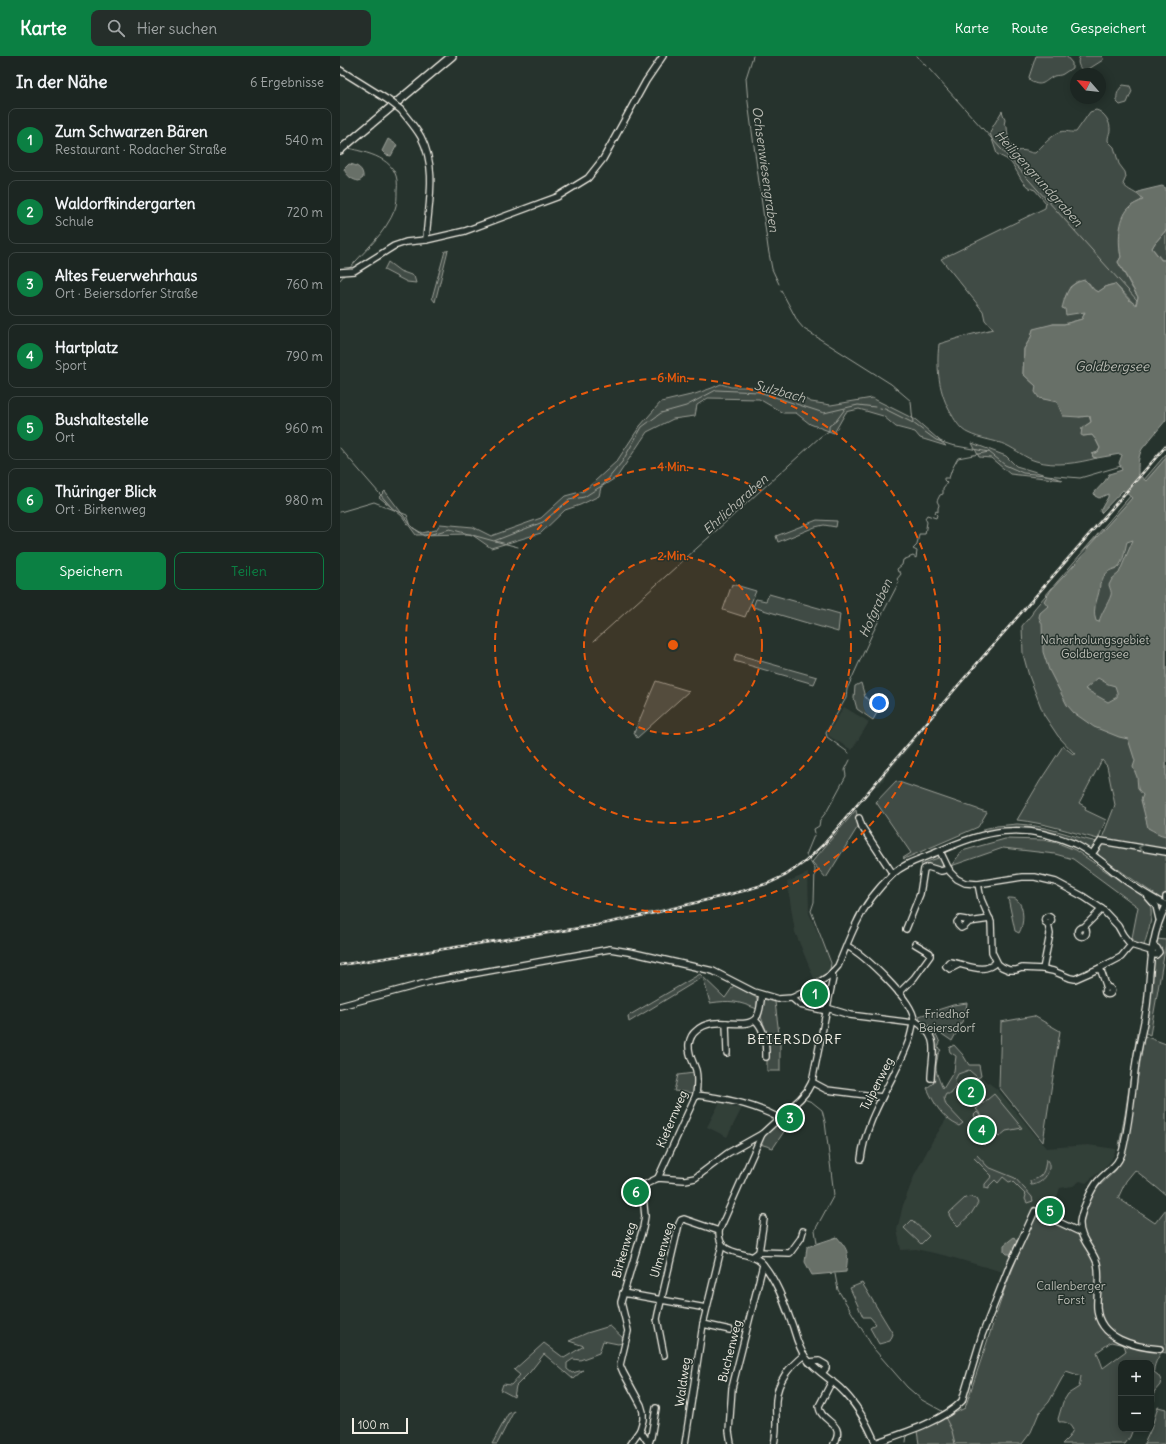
<!DOCTYPE html>
<html lang="de">
<head>
<meta charset="utf-8">
<style>
	body { margin:0; font-family:Delius,sans-serif; background:#252e2a; color:#f1f3f6 }
	.controls { position:absolute; right:12px; bottom:12px; display:grid; overflow:hidden; border-radius:8px; box-shadow:0 2px 10px #0003 }
	.controls button { width:36px; height:36px; display:grid; place-items:center; padding:0; border:0; border-bottom:1px solid #3a4340; background:#1c2622; color:#f1f3f6; font:20px sans-serif }
	.compass { position:absolute; left:730px; top:12px; width:36px; height:36px; border-radius:50%; background:#1c2622; box-shadow:0 2px 10px #0003; rotate:298deg }
	.scale { position:absolute; left:12px; bottom:10px; width:56px; box-sizing:border-box; padding-left:4px; border:2px solid #f4f1e8; border-top:0; font-size:11px; line-height:14px; white-space:nowrap; color:#f4f1e8; -webkit-text-stroke:3px #26332d; paint-order:stroke }
	.you { position:absolute; left:539px; top:647px; width:14px; height:14px; margin:-10px; border:3px solid #fff; border-radius:50%; background:#1a73e8; box-shadow:0 0 0 6px #1a73e833 }
	.badge { display:grid; place-items:center; width:26px; height:26px; border-radius:50%; background:#0b8043; color:#fff; font-size:13px; font-weight:700 }
	.pin { position:absolute; translate:-50% -50%; border:2px solid #fff; box-shadow:0 1px 4px #0006 }
	.list { margin:0; padding:0; list-style:none }
	h2 { display:flex; justify-content:space-between; align-items:center; height:52px; margin:0; padding:0 16px; font-size:17px }
	h2 small { font-size:13px; font-weight:400; color:#a0a5a5 }
	.list li { display:grid; grid-template-columns:26px 1fr auto; gap:12px; align-items:center; box-sizing:border-box; height:64px; margin:0 8px 8px; padding:0 8px; border:1px solid #3a4340; border-radius:8px }
	.list b { display:block; font-size:15px; white-space:nowrap }
	.list p { margin:0; font-size:13px; white-space:nowrap; color:#a0a5a5 }
	.list em { font-size:13px; font-style:normal; color:#a0a5a5 }
	.actions { display:flex; gap:8px; padding:12px 16px }
	.actions a { flex:1; padding:9px 0; border:1px solid #0b8043; border-radius:8px; text-align:center; font-size:14px; color:#0b8043 }
	.actions .main { background:#0b8043; color:#fff }
	.icon { flex:none; width:22px; height:22px; fill:none; stroke:currentColor; stroke-width:2; stroke-linecap:round; stroke-linejoin:round }
	.map { position:relative; flex:none; width:826px; height:1388px; overflow:hidden }
	header { display:flex; align-items:center; gap:24px; box-sizing:border-box; height:56px; padding:0 20px; background:#0b8043; color:#fff }
	header strong { font-size:19px }
	nav { display:flex; gap:22px; margin-inline-start:auto; font-size:14px }
	.search { width:280px; height:36px; background:#252e2a; display:flex; align-items:center; gap:10px; box-sizing:border-box; padding:0 14px; border-radius:8px; color:#a0a5a5; font-size:15px }
	main { display:flex }
	aside { flex:1; background:#1c2622 }
	.map>svg:first-child { display:block }
	.built { fill:#333f39 }
	.green { fill:#414b45; stroke:#9a9e96; fill-rule:evenodd }
	.water { fill:#676f68; stroke:#9fa39b; fill-rule:evenodd }
	.lines { fill:none; stroke-linecap:round; stroke-linejoin:round }
	.stream { stroke:#9fa39b; stroke-width:1 }
	.minor-casing { stroke:#f4f1e8; stroke-width:8 }
	.major-casing { stroke:#f4f1e8; stroke-width:10 }
	.minor { stroke:#26332d; stroke-width:5.5 }
	.major { stroke:#26332d; stroke-width:7 }
	.rail-casing { stroke:#f4f1e8; stroke-width:2.5 }
	.rail { stroke:#26332d; stroke-width:1; stroke-dasharray:3; stroke-linecap:butt }
	.minor-bridge-casing { stroke:#f4f1e8; stroke-width:8; stroke-linecap:butt }
	.minor-bridge { stroke:#26332d; stroke-width:5.5 }
	.oneway { stroke:#6e766e }
	.ring { fill:none; stroke:#e8590c; stroke-width:2; stroke-dasharray:7 5 }
	.labels { text-anchor:middle; stroke-width:3; stroke-linejoin:round; paint-order:stroke }
	.park-label { font-size:12px; fill:#bebfb7; stroke:#26332d }
	.street-label { font-size:12px; fill:#f4f1e8; stroke:#26332d }
	.water-label { font-size:13px; font-style:italic; fill:#bcbdb5; stroke:#26332d }
	.quarter-label { font-size:14px; letter-spacing:1px; fill:#f4f1e8; stroke:#26332d }
	.centre { fill:#e8590c; stroke:#26332d; stroke-width:2 }
	.ring-label { font-size:12px; text-anchor:middle; font-weight:bold; fill:#e8590c; stroke:#26332d; stroke-width:3; stroke-linejoin:round; paint-order:stroke }
</style>
</head>
<body>
<header>
<strong>Karte</strong>
<div class="search"><svg class="icon" aria-label="search" viewBox="0 0 24 24"><circle cx="10" cy="10" r="6"/><path d="M15 15l6 6"/></svg>Hier suchen</div>
<nav><a>Karte</a><a>Route</a><a>Gespeichert</a></nav>
</header>
<main>
<aside>
<h2>In der Nähe<small>6 Ergebnisse</small></h2>
<ul class="list">
<li><span class="badge">1</span><div><b>Zum Schwarzen Bären</b><p>Restaurant · Rodacher Straße</p></div><em>540 m</em></li>
<li><span class="badge">2</span><div><b>Waldorfkindergarten</b><p>Schule</p></div><em>720 m</em></li>
<li><span class="badge">3</span><div><b>Altes Feuerwehrhaus</b><p>Ort · Beiersdorfer Straße</p></div><em>760 m</em></li>
<li><span class="badge">4</span><div><b>Hartplatz</b><p>Sport</p></div><em>790 m</em></li>
<li><span class="badge">5</span><div><b>Bushaltestelle</b><p>Ort</p></div><em>960 m</em></li>
<li><span class="badge">6</span><div><b>Thüringer Blick</b><p>Ort · Birkenweg</p></div><em>980 m</em></li>
</ul>
<div class="actions"><a class="main">Speichern</a><a>Teilen</a></div>
</aside>
<div class="map">
<svg width="826" height="1388" viewBox="0 0 826 1388">
	<rect width="100%" height="100%" fill="#26332d"/>
	<filter id="ink" filterUnits="userSpaceOnUse"><feTurbulence type="fractalNoise" baseFrequency=".025" numOctaves="2"/><feDisplacementMap in="SourceGraphic" scale="8" xChannelSelector="R" yChannelSelector="G"/><feConvolveMatrix kernelMatrix="1 2 1 2 8 2 1 2 1" color-interpolation-filters="sRGB"/></filter>
	<g filter="url(#ink)">
		<!-- built -->
		<g class="built">
			<path d="M826,387V392L803,419L801,416Z"/>
			<path d="M784,434L787,438L697,540L578,679L579,680L544,722V723L539,730H535L520,748L519,745L575,678Z"/>
			<path d="M504,651L529,666L512,694L487,679Z"/>
			<path d="M515,749L516,751L482,792L471,803L469,801L481,789Z"/>
			<path d="M465,805L467,807L447,820L431,828L378,843V839L418,829L440,821Z"/>
			<path d="M468,817L469,857L488,900L491,913L475,925L455,876L447,826Z"/>
			<path d="M375,840L376,842L292,863L252,871L0,910V907L254,868Z"/>
			<path d="M624,1008L658,1034L706,1092L748,1089L776,1093L772,1103L767,1109L746,1127L740,1125L733,1130L720,1132L711,1160L693,1153L669,1208L663,1216L607,1200L576,1193L561,1194L557,1174L563,1149L575,1118L593,1084L612,1054L606,1049L604,1042Z"/>
			<path d="M381,1044L393,1046L392,1051L402,1052L387,1081L367,1071Z"/>
		</g>
		<!-- green -->
		<g class="green">
			<path d="M696,0H726L732,7V12C729,14 726,16 723,18C720,20 717,19 714,20C704,25 703,32 690,25L689,21Z"/>
			<path d="M740,0H761L763,2V4L744,16C739,11 736,7 740,0Z"/>
			<path d="M783,29L790,30L792,35L787,47L780,49L777,46C776,38 778,34 783,29Z"/>
			<path d="M756,54C764,56 771,66 770,75C769,79 768,80 768,85L774,91L779,108L785,116L786,121L783,128C788,135 796,136 803,143C799,146 793,148 789,152C780,161 778,189 781,201L778,206L791,230L798,241L795,249L775,228L767,230L758,236L754,234L749,227L738,225L730,231L724,244L745,256L742,263L724,268H713L691,281L684,293L683,318L696,330L699,342L717,345L739,361L749,360L751,366L742,372L743,380L752,379L756,384L760,392L758,396L752,398L753,401L757,402C738,407 715,411 696,405C685,402 677,394 666,389C654,384 640,383 628,377C621,374 616,366 612,359C599,338 596,313 599,288L625,280L653,273L645,264L643,255L601,203L705,152L706,147L695,134C680,131 679,113 668,104C665,102 660,100 657,98L650,77L652,72L662,55L665,64L664,69L667,71C668,81 668,88 677,95C687,93 688,97 695,97C701,91 712,79 720,76C726,74 731,77 736,76L750,56Z"/>
			<path d="M826,174V204H822L812,192L815,187Z"/>
			<path d="M108,195V194L95,246L92,242L105,195Z"/>
			<path d="M48,206L60,215L74,220L76,227L67,226L44,214Z"/>
			<path d="M381,328L391,331H415L429,337L435,335L446,339H457L471,346L491,349L532,342L576,364L606,390L580,382L575,376L556,371L543,360L519,353L506,356L494,377L470,368L456,357H443L419,343L368,342L357,349L355,360L333,363L307,376L277,421L261,431L259,440L240,449L225,454L201,477L151,492L131,478L76,479L62,460L39,441L45,435L73,472L82,477L96,474L100,468L133,471L151,480L201,462L225,440L244,435L277,405L300,370L321,346L355,338L372,332Z"/>
			<path d="M632,387L666,400L676,410L723,424L670,418L651,402L639,401Z"/>
			<path d="M826,398V846L798,827L759,800L757,795L775,749L767,710L762,704L739,747L746,751L745,754L766,764L758,783C730,776 706,767 677,764L700,725L723,690L733,698H735L718,680L704,659L689,620L683,598L682,570L692,558L694,553Z"/>
			<path d="M477,464L497,465L496,471L484,469L475,471L438,486L436,480Z"/>
			<path d="M392,528L416,535L405,561L383,554Z"/>
			<path d="M429,538L500,558L498,576L413,551L416,543L426,545Z"/>
			<path d="M396,598L477,621L474,628L394,605Z"/>
			<path d="M316,625L349,635L297,682L294,677Z"/>
			<path d="M521,627L525,641L539,653L533,664L517,653L514,642L515,630Z"/>
			<path d="M556,725L643,755L647,756L638,771L564,803L563,802L571,797L536,746Z"/>
			<path d="M516,754L519,769L486,822L472,806Z"/>
			<path d="M677,768C705,769 730,780 757,786L754,793L750,794C732,786 705,773 686,771C671,770 657,776 643,775V773L657,770Z"/>
			<path d="M665,783L703,784L718,787L735,794L798,837C801,839 806,842 808,845C816,856 807,878 804,890L797,889L792,882L798,851L733,803L715,798L663,792L611,810L622,795Z"/>
			<path d="M601,801L605,811L604,812L591,809L583,812L581,808Z"/>
			<path d="M668,842C672,842 675,842 677,844C685,851 684,869 679,877L675,875Z"/>
			<path d="M817,883L826,884V888L810,979L804,976L812,902L819,900C820,894 820,893 816,888Z"/>
			<path d="M360,918L385,942L394,929L417,942V953C397,945 391,944 370,947L363,921L289,966L288,960Z"/>
			<path d="M424,943L435,946L440,986V1015H427V977L421,961Z"/>
			<path d="M627,947L625,960L612,985L590,970L580,966L579,960L613,949Z"/>
			<path d="M694,960L720,975L703,1086L659,1031L661,966Z"/>
			<path d="M591,976L597,980L600,987L598,990L599,993L601,994L598,998C598,1002 596,1007 596,1011C596,1018 600,1026 603,1033L614,1015L616,1000L610,996L609,992L614,989L623,999L629,1009H639L641,1020L638,1022L629,1014L618,1018L615,1024L616,1030L611,1038H606L604,1042L606,1049L623,1067L619,1070C602,1062 595,1049 587,1032L593,1027L595,1023L592,1018L595,993Z"/>
			<path d="M797,977H799L800,979L781,1091L779,1090L785,1059Z"/>
			<path d="M804,980L826,988V1139L795,1114L786,1125L778,1142L815,1167L826,1153V1297L822,1296C818,1300 813,1311 814,1316L818,1319L821,1324L820,1329L814,1336V1345L811,1348V1307H781V1373H793L790,1381L785,1388H722L729,1381L733,1374C730,1368 726,1365 719,1366L718,1363L723,1346L728,1338L739,1331L741,1320L726,1315L709,1346L699,1357L691,1376L682,1388H579L577,1375L625,1352L665,1232L694,1160L699,1159L731,1172L742,1173L747,1149L755,1134L776,1114L787,1089ZM771,1286L784,1289L786,1295L763,1312L757,1296Z"/>
			<path d="M354,1017V1037L334,1035L338,1019Z"/>
			<path d="M654,1038L682,1072L666,1075L659,1081L636,1053Z"/>
			<path d="M637,1056L657,1079L644,1089L628,1070L636,1063L634,1059Z"/>
			<path d="M442,1060L449,1068L433,1092L420,1088L425,1078Z"/>
			<path d="M637,1099L648,1111L675,1122L692,1141L693,1145L687,1147L685,1143L686,1139L672,1125L669,1126L663,1121L658,1127L655,1124L649,1130V1133L645,1132V1128L652,1120L634,1102Z"/>
			<path d="M706,1103C715,1112 703,1129 691,1129L690,1125C703,1122 705,1115 706,1103Z"/>
			<path d="M630,1141L636,1143L638,1147L631,1158L618,1170L612,1164L609,1159L610,1156L625,1142Z"/>
			<path d="M572,1164L589,1180L581,1188L564,1172Z"/>
			<path d="M522,1227L553,1278L550,1285L539,1288L530,1272L536,1268L530,1261H523L510,1232Z"/>
			<path d="M270,1270L284,1283L282,1287L278,1288L263,1285L259,1297L240,1304L233,1303L227,1307V1313L232,1317L243,1314L233,1323L204,1298L190,1316L176,1330L174,1341L161,1334L163,1328L171,1329L180,1319L174,1314L204,1287L224,1302L244,1290L229,1285L247,1277Z"/>
			<path d="M818,1351L826,1353V1388H804L811,1373Z"/>
			<path d="M174,1355L157,1388H152L168,1358Z"/>
		</g>
		<!-- water -->
		<g class="water">
			<path d="M48,83L57,89L51,100L46,99L42,95Z"/>
			<path d="M9,108C17,109 24,113 23,122L19,125C12,124 7,120 4,113Z"/>
			<path d="M822,130L826,132V174L815,187L812,192L821,204H826V364L802,393C798,401 798,409 798,418L806,425L826,402V780C819,779 814,775 808,772L801,744L803,739L798,733L797,721L793,711L795,705L788,683L779,681L754,671L734,657L727,649L709,614L703,596L702,568L699,561L700,557L708,550L704,545L711,534L747,495L748,491L792,442L783,434L761,457L760,455L768,441V438L759,442L755,440L754,437L765,425L769,418L782,414L779,407L782,399L780,398L757,402L753,401L752,398L758,396L760,392L756,384L752,379L743,380L741,379L742,372L751,366L750,360L739,361L723,360L717,346L699,342L695,336L696,330L683,318L684,293L691,281L693,273L713,268H724L742,263L745,256L726,259L725,253L722,252C726,238 728,227 745,224C750,228 752,234 758,236L767,230L775,228L789,244L796,249L798,241L778,206L781,201C778,187 778,163 789,152C792,148 799,146 803,144L797,137L801,135ZM793,484L779,517L772,523L769,529C770,533 772,536 771,539C768,548 761,557 759,566L756,565C751,551 760,541 760,527C763,525 762,522 765,519C769,513 774,514 778,511C784,505 785,493 787,486ZM758,622L768,628L775,630L777,636V641L768,646L745,633Z"/>
			<path d="M497,1181C510,1196 508,1197 506,1216L472,1219L465,1206L467,1191Z"/>
			<path d="M674,1181L677,1186L671,1198H667L664,1195V1189Z"/>
		</g>
		<g class="lines">
			<!-- stream -->
			<g class="stream">
				<path d="M413,0L406,22L408,46L428,192L432,213L439,228"/>
				<path d="M577,0L586,10"/>
				<path d="M589,13L797,244"/>
				<path d="M8,92C33,98 61,104 57,135C57,141 57,148 55,153C46,177 24,195 8,214"/>
				<path d="M0,224L5,218"/>
				<path d="M441,234L458,266L464,273L551,328L571,345L573,367"/>
				<path d="M540,352L545,353L573,367L596,384L611,389L649,396L665,409L683,417L740,422L781,410"/>
				<path d="M0,392L52,452"/>
				<path d="M0,456L34,446L67,459L71,470L84,480L110,473L154,485L203,466L229,444L244,441L263,429L282,406L302,371L321,357L346,350L376,334L419,336L484,357L518,349L535,351"/>
				<path d="M155,485L178,491"/>
				<path d="M254,585L480,381L489,375V370L496,365L505,353"/>
				<path d="M509,697L487,681L486,677L506,642L507,633L533,576L559,526L557,523L561,518L560,516H558L557,513L562,509L563,504L573,500L576,502L577,495L573,493L577,489L579,478H585L587,466L585,462L587,459L596,462L597,459L595,457L596,455L598,456V452L599,449L597,445L600,439L603,438V432L607,427L604,424V422H609L612,413L618,402L649,396"/>
				<path d="M490,914L491,907L471,855L474,846L475,813L466,799L475,777L474,773L479,770L480,764L487,755L506,720L505,714L510,704"/>
				<path d="M464,1043L472,1046L482,1054L485,1066L494,1139L475,1174L477,1187"/>
				<path d="M495,1218L498,1234L534,1293L567,1331L582,1344L602,1355L603,1358"/>
				<path d="M605,1361L612,1375L615,1388"/>
				<path d="M588,1370L603,1363"/>
				<path d="M566,1386L567,1379"/>
			</g>
			<!-- minor casing -->
			<g class="minor-casing">
				<g id="minor">
					<path d="M0,14L48,44"/>
					<path d="M61,54C68,63 76,72 81,81C98,114 88,149 86,184"/>
					<path d="M0,216L14,215L54,190L66,186L86,184L125,175L217,141L248,122L263,103L306,25L323,0"/>
					<path d="M519,762L522,771L553,818"/>
					<path d="M600,795L610,816L617,823L625,827L638,828L682,821H695L716,826L744,841L762,853L778,870L783,879L791,889L811,895"/>
					<path d="M752,798L761,785L826,796"/>
					<path d="M638,828L641,843L651,866L652,896L658,908L662,911L669,914H676L682,912L703,913L713,915L730,922L735,923L760,912L781,901L791,889"/>
					<path d="M808,841L816,850L819,863"/>
					<path d="M826,841V843"/>
					<circle cx="708" cy="864" r="3.5"/>
					<path d="M629,866L625,870L621,872L618,869L617,866L620,863L626,864L629,866L650,863"/>
					<path d="M744,871L762,853"/>
					<circle cx="742" cy="876" r="4.5"/>
					<path d="M566,873L580,838L584,813L588,811L601,815L609,813"/>
					<path d="M507,890C524,899 573,944 574,964C601,982 592,994 591,1022"/>
					<path d="M811,898L816,899L819,896L817,892L813,890"/>
					<path d="M618,909L610,913L606,910L609,906C624,907 644,920 656,906"/>
					<path d="M760,912L767,932"/>
					<path d="M703,913L710,878L708,868"/>
					<path d="M492,917L493,922L472,1026L467,1035L460,1043L422,1078L379,1175C378,1204 410,1192 423,1208C438,1227 445,1249 453,1271C456,1281 459,1293 466,1302C475,1314 489,1322 500,1332C517,1348 527,1367 536,1388"/>
					<circle cx="768" cy="935" r="3.5"/>
					<path d="M559,937L574,922L590,900V897L575,888"/>
					<path d="M452,942L460,949L487,955"/>
					<path d="M0,950L93,925L270,893L294,897L373,915L414,936L438,943L452,942L462,937L489,920L498,910C504,896 509,882 516,868C524,850 539,831 554,817C565,807 581,803 595,797C645,774 682,765 735,788C755,798 771,814 789,827C801,835 813,843 826,849"/>
					<path d="M487,952L510,959L573,967"/>
					<path d="M415,964C425,973 426,988 426,1001"/>
					<path d="M386,967L387,997"/>
					<path d="M472,1026L487,1034L542,1041"/>
					<path d="M356,1039C384,1042 413,1048 439,1062"/>
					<path d="M521,1103C526,1060 553,1027 568,987C571,980 572,972 574,964"/>
					<path d="M318,1122L356,1039C357,1031 358,1022 356,1014C353,1005 348,998 349,988C350,982 352,978 356,975C374,957 405,976 416,962C421,956 420,946 422,939"/>
					<path d="M419,1196L424,1163"/>
					<path d="M412,1201L419,1196L450,1197L461,1182L463,1175"/>
					<path d="M283,1237L366,1252"/>
					<path d="M363,1268L390,1274"/>
					<path d="M820,1293C795,1291 759,1283 757,1252C756,1238 761,1222 757,1207C752,1192 739,1183 740,1166C741,1156 751,1133 758,1125C769,1113 779,1110 783,1093C790,1064 792,1035 796,1006C799,987 804,969 807,950C811,915 809,882 826,850"/>
					<path d="M324,1299L317,1263L318,1258L339,1168L341,1164L344,1163L379,1175"/>
					<path d="M469,1306L479,1305L486,1309V1312L482,1317"/>
					<path d="M492,1325L479,1350C480,1367 507,1366 494,1388"/>
					<path d="M300,1374L309,1388"/>
					<path d="M309,1387L311,1381L316,1352"/>
					<path d="M535,1387C561,1378 604,1365 622,1345L642,1279L669,1211L695,1155L740,1176"/>
					<path d="M290,1388L300,1374L303,1364V1356L301,1349L283,1316L280,1309L288,1275L281,1246L303,1172L305,1160L302,1130L318,1122L345,1124L355,1122L388,1097L422,1078"/>
					<path d="M345,1388L363,1268L382,1189"/>
					<path d="M391,1388L389,1375L392,1332L423,1209"/>
					<path d="M434,1388C438,1373 435,1359 436,1344C438,1324 449,1311 464,1299"/>
				</g>
			</g>
			<!-- major casing -->
			<g class="major-casing">
				<path id="major" d="M0,94L112,0"/>
			</g>
			<!-- minor -->
			<use href="#minor" class="minor"/>
			<!-- major -->
			<use href="#major" class="major"/>
			<!-- rail casing -->
			<g class="rail-casing">
				<path id="rail" d="M0,909L253,870L314,857L403,835L429,827L446,819L466,805L484,788L621,626L826,390"/>
			</g>
			<!-- rail -->
			<use href="#rail" class="rail"/>
			<!-- minor-bridge casing -->
			<g class="minor-bridge-casing">
				<path id="minor-bridge" d="M48,44L61,54"/>
			</g>
			<!-- minor-bridge -->
			<use href="#minor-bridge" class="minor-bridge"/>
		</g>
		<!-- one-way arrows -->
		<defs><path id="oneway-chevron" d="M-2-3.5L2.5 0L-2 3.5" fill="none" stroke-width="1.6" stroke-linecap="round" stroke-linejoin="round"/></defs>
		<use class="oneway" href="#oneway-chevron" transform="translate(801 792) rotate(-170)"/>
	</g>
	<!-- distance rings -->
	<circle cx="333" cy="589" r="89" fill="#e8590c" fill-opacity=".12"/>
	<g class="ring">
		<circle cx="333" cy="589" r="89"/>
		<circle cx="333" cy="589" r="178"/>
		<circle cx="333" cy="589" r="267"/>
	</g>
	<g class="labels">
		<!-- park labels -->
		<g class="park-label">
			<text x="755" y="588">Naherholungsgebiet<tspan x="755" dy="14">Goldbergsee</tspan></text>
			<text x="607" y="962">Friedhof<tspan x="607" dy="14">Beiersdorf</tspan></text>
			<text x="731" y="1234">Callenberger<tspan x="731" dy="14">Forst</tspan></text>
		</g>
		<!-- street labels -->
		<g class="street-label">
			<text transform="translate(537 1028) rotate(-63)" y="4">Tulpenweg</text>
			<text transform="translate(332 1063) rotate(-67)" y="4">Kiefernweg</text>
			<text transform="translate(284 1194) rotate(-74)" y="4">Birkenweg</text>
			<text transform="translate(322 1194) rotate(-74)" y="4">Ulmenweg</text>
			<text transform="translate(390 1295) rotate(-76)" y="4">Buchenweg</text>
			<text transform="translate(343 1326) rotate(-82)" y="4">Waldweg</text>
		</g>
		<!-- water labels -->
		<g class="water-label">
			<text transform="translate(426 113) rotate(82)" y="5">Ochsenwiesengraben</text>
			<text transform="translate(699 122) rotate(48)" y="5">Heiligengrundgraben</text>
			<text x="772" y="315">Goldbergsee</text>
			<text transform="translate(440 335) rotate(15)" y="5">Sulzbach</text>
			<text transform="translate(395 448) rotate(-42)" y="5">Ehrlichgraben</text>
			<text transform="translate(535 552) rotate(-66)" y="5">Hofgraben</text>
		</g>
		<!-- quarter labels -->
		<g class="quarter-label">
			<text x="455" y="988">BEIERSDORF</text>
		</g>
	</g>
	<circle cx="333" cy="589" r="6" class="centre"/>
	<g class="ring-label">
		<text x="333" y="326">6 Min.</text>
		<text x="333" y="415">4 Min.</text>
		<text x="333" y="504">2 Min.</text>
	</g>
</svg>
<div class="controls">
<button>+</button>
<button>−</button>
</div>
<svg class="compass" viewBox="-18 -18 36 36"><path d="M0-13l5 13h-10z" fill="#e53935"/><path d="M0 13l5-13h-10z" fill="#a0a5a5"/></svg>
<div class="scale">100 m</div>
<div class="you"></div>
<div class="pin badge" style="left:475px;top:938px">1</div>
<div class="pin badge" style="left:631px;top:1036px">2</div>
<div class="pin badge" style="left:450px;top:1062px">3</div>
<div class="pin badge" style="left:642px;top:1074px">4</div>
<div class="pin badge" style="left:710px;top:1155px">5</div>
<div class="pin badge" style="left:296px;top:1136px">6</div>
</div>
</main>
</body>
</html>
